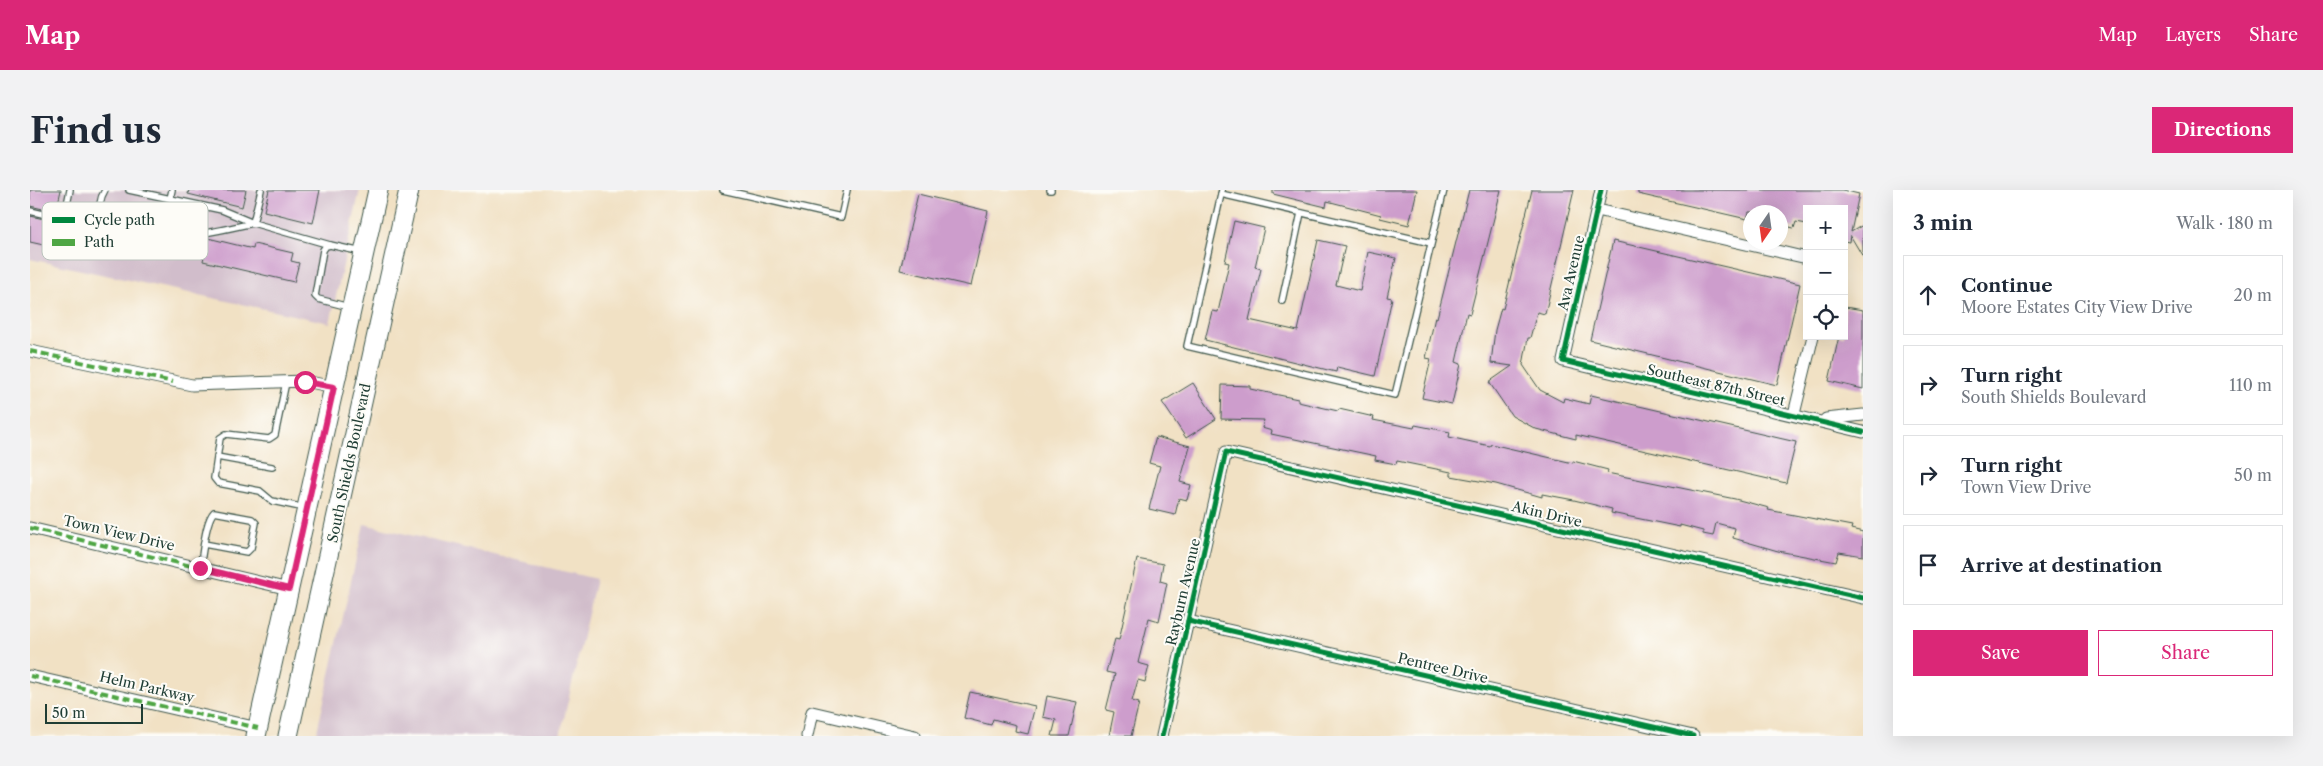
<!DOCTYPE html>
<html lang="en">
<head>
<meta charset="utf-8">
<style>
	body { margin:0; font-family:"Libre Caslon Text",serif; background:#f2f2f3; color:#1f2937 }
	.controls { position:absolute; right:15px; top:15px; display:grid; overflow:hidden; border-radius:0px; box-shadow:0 5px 20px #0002 }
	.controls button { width:45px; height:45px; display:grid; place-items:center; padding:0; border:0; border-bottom:1px solid #e0e1e3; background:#fff; color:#1f2937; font:25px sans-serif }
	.compass { position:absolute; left:1713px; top:15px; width:45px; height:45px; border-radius:50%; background:#fff; box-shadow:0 5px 20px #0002; rotate:193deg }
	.scale { position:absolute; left:15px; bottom:12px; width:98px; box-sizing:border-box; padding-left:5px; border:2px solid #1f3d34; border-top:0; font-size:14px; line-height:18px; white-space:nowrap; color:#1f3d34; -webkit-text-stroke:4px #fdfcf7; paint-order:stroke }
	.stop { position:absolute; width:15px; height:15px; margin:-11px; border:4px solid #db2777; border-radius:50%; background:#fff }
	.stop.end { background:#db2777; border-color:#fff; box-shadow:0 1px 5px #0008 }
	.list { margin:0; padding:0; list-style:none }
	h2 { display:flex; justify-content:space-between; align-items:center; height:65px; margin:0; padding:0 20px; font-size:21px }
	h2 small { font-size:16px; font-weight:400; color:#747a83 }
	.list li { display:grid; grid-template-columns:32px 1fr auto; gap:15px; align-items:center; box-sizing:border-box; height:80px; margin:0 10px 10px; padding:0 10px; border:1px solid #e0e1e3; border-radius:0px }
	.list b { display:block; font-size:19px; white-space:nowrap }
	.list p { margin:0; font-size:16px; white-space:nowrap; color:#747a83 }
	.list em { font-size:16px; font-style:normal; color:#747a83 }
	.actions { display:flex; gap:10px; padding:15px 20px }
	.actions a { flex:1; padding:11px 0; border:1px solid #db2777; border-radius:0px; text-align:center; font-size:18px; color:#db2777 }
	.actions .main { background:#db2777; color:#fff }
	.icon { flex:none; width:28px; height:28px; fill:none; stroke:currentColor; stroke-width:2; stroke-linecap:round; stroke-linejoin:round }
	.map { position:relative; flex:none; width:1833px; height:546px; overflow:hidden; border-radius:0px }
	header { display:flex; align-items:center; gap:30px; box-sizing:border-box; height:70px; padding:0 25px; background:#db2777; color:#fff }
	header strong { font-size:24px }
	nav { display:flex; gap:28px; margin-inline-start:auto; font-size:18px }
	.intro { display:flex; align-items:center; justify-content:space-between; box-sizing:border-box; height:120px; padding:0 30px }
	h1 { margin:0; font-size:35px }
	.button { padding:12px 22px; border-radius:0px; background:#db2777; color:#fff; font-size:18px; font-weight:700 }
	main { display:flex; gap:30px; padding:0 30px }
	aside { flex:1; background:#fff; border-radius:0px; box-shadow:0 5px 20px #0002 }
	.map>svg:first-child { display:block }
	.industrial { fill:#d1bdcb }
	.building { fill:#cd9dcc }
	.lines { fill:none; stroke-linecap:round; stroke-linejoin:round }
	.service-casing { stroke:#3e564a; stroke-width:8 }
	.minor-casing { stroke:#3e564a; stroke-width:13 }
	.primary-casing { stroke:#3e564a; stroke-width:21 }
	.service { stroke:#fff; stroke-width:5.5 }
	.minor { stroke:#fff; stroke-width:11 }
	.primary { stroke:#fff; stroke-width:19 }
	.quiet { stroke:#4fa644; stroke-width:4; stroke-dasharray:8 4; stroke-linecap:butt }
	.cycleway-casing { stroke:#fdfcf7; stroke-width:8 }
	.cycleway { stroke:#00873e; stroke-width:5 }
	.route { stroke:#db2777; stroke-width:6 }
	.labels { text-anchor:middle; stroke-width:4; stroke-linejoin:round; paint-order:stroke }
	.street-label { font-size:14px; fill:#1f3d34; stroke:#fdfcf7 }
	.key { fill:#fdfcf7; stroke:#bac3bc; stroke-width:1 }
	.key-label { font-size:14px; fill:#1f3d34 }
</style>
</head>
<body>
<header>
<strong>Map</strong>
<nav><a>Map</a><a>Layers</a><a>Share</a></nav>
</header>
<div class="intro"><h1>Find us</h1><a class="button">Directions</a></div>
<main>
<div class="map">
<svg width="1833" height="546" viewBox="0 0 1833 546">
	<rect width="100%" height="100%" fill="#fdfcf7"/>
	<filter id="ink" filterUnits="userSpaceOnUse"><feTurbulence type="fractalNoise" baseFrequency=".02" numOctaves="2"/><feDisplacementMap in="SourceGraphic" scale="10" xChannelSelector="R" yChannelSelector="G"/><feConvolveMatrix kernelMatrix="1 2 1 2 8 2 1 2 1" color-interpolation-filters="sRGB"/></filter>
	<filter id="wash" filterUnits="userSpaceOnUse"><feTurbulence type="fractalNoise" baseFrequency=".0096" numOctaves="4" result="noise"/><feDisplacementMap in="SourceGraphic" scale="20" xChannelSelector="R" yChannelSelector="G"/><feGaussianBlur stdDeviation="1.12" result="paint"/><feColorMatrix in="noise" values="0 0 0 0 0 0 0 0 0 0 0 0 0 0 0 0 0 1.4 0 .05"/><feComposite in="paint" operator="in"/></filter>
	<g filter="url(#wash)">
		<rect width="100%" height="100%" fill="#f1e1c4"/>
		<!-- industrial -->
		<g class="industrial">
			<path d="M0,0H330L300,133L0,69Z"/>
			<path d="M334,334L566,389L530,546H286Z"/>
		</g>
		<g id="blocks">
			<!-- building -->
			<g class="building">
				<path d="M0,0H31L26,22L0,16Z"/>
				<path d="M159,0H216L212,17L158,4Z"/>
				<path d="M239,0H290L283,33L234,21Z"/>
				<path d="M1243,0H1387L1379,35L1350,28L1351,25L1297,11L1296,17L1243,4Z"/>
				<path d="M1439,0H1471L1440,124L1437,123L1426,172L1431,174L1422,214L1392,208L1401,169L1396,168L1405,127L1407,128Z"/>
				<path d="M1502,0H1544L1515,124L1507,122L1500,148H1498L1493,175L1510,200L1533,212L1534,208L1559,214L1561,205L1766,252L1756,293L1546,245V249L1506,239L1482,226L1459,192L1482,176L1461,173L1465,140L1471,118L1473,119Z"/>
				<path d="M1608,0H1812L1829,4L1821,42L1833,35V67L1820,45L1819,52L1814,51V19H1777V34L1766,32L1764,38L1750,35V22H1719L1717,29L1608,4Z"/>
				<path d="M888,4L958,21L941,96L870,80Z"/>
				<path d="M0,26L24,31L18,56L0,52Z"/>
				<path d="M1204,31L1234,38L1225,77L1231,79L1219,130L1268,141L1288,50L1315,56L1306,95L1330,101L1338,62L1366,68L1357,107L1362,108L1345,186L1307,177L1306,182L1175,150L1182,121L1188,122L1199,73L1195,72Z"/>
				<path d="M178,48L223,59L224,54L263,63L261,71L269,73L264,92L173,71Z"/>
				<path d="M1583,51L1770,94L1747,195L1560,150Z"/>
				<path d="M1815,117L1833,120V199L1799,191L1809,146H1814Z"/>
				<path d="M1163,193L1186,229L1156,248L1132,212Z"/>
				<path d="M1192,195L1220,196V199L1268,209V212L1308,221L1309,219L1344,227L1343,230L1384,238L1385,235L1420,242L1419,247L1460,256L1461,254L1543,273V271L1578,280L1577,283L1705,309L1739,318L1738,320L1822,336L1821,339L1833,342V366L1809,362L1806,372L1748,361L1703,348L1705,338L1686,333L1683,346L1673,344V341L1650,335V337L1581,323L1582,319L1544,310L1512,304V307L1466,294L1421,286V282L1367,271L1366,274L1345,270L1346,266L1241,244L1242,241L1232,238L1234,230L1191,229Z"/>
				<path d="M1126,247L1160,256L1150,292L1161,295L1157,310L1149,308L1145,325L1119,319L1130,276L1119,273Z"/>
				<path d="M1107,369L1133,374L1130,391L1137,393L1129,431L1119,428L1108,473L1119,476L1115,492L1108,490L1102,511L1109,513L1101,546H1079L1084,522L1076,520L1085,484L1076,482L1085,449L1089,450Z"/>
				<path d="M940,502L1005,516L998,544L985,541L986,535L963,529L961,535L934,528Z"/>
				<path d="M1017,506L1047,512L1039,546H1022L1026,530L1013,527Z"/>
			</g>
		</g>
	</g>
	<g filter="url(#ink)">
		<use href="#blocks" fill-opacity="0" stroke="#3e564a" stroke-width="1"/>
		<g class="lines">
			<!-- service casing -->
			<g class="service-casing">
				<g id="service">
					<path d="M75,0C70,8 68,16 72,26C89,67 191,40 223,33"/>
					<path d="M99,0L192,20L223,33L300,55"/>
					<path d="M693,0L811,27L817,0"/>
					<path d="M1020,0H1021"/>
					<path d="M1192,0L1157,156L1365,205L1414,0"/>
					<path d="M1191,4L1401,53"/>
					<path d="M140,9L142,0"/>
					<path d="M0,21L34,29L40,0"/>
					<path d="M223,33L231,0"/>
					<path d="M1252,111L1271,23"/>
					<path d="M319,117L288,109L285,106L293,60L296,56L300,55L332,62"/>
					<path d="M256,192L245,245L239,249L196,244L190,248L184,288L188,293L230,301L242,311L275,318"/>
					<path d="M187,267L242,277"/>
					<path d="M170,377C173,364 175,331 184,322L222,329L226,333L221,358L217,362L174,354"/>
				</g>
			</g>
			<!-- minor casing -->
			<g class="minor-casing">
				<g id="minor">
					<path d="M1571,0L1533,171L1833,242"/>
					<path d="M1567,20L1777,68"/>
					<path d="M0,161L162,195L275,191L304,197"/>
					<path d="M1764,224L1783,146"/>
					<path d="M1796,229L1833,225"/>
					<path d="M0,338L259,399"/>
					<path d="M1158,431L1663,546"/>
					<path d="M0,486L228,538"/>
					<path d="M777,546L782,522L885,546"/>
					<path d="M1132,546L1196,262L1833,408"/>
				</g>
			</g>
			<!-- primary casing -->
			<g class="primary-casing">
				<g id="primary">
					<path d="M226,546L348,0"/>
					<path d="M258,546L379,0"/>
				</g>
			</g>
			<!-- service -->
			<use href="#service" class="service"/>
			<!-- minor -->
			<use href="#minor" class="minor"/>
			<!-- primary -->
			<use href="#primary" class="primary"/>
			<!-- quiet -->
			<g class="quiet">
				<path d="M0,161L143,192"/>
				<path d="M0,338L259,399"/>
				<path d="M0,486L228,538"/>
			</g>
			<!-- cycleway casing -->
			<g class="cycleway-casing">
				<g id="cycleway">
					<path d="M1571,0L1533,171L1833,242"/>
					<path d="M1158,431L1663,546"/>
					<path d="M1132,546L1196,262L1833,408"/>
				</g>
			</g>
			<!-- cycleway -->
			<use href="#cycleway" class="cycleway"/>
		</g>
	</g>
	<g class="lines" filter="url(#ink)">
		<!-- route -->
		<path class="route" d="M170,378L259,399L304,197L275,192"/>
	</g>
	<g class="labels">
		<!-- street labels -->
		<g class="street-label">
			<text transform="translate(1541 83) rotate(-77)" y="5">Ava Avenue</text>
			<text transform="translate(1686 195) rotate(13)" y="5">Southeast 87th Street</text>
			<text transform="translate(319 273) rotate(-78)" y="5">South Shields Boulevard</text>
			<text transform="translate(1517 324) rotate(13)" y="5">Akin Drive</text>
			<text transform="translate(89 343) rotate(13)" y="5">Town View Drive</text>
			<text transform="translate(1153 402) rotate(-77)" y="5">Rayburn Avenue</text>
			<text transform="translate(1413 478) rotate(13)" y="5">Pentree Drive</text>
			<text transform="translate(117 497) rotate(13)" y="5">Helm Parkway</text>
		</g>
	</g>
	<!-- legend -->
	<rect x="12" y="12" width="166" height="58" rx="8" class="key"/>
	<rect x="22" y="27" width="23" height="6" fill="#00873e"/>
	<rect x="22" y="49" width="23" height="7" fill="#4fa644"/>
	<g class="key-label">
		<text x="54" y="35">Cycle path</text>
		<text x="54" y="57">Path</text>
	</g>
</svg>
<div class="controls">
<button>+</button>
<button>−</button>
<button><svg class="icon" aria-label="locate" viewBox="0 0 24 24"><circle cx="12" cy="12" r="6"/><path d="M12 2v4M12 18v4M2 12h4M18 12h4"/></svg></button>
</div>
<svg class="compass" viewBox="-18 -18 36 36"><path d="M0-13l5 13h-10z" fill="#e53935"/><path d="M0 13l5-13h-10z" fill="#747a83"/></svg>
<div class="scale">50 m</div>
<div class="stop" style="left:275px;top:192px"></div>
<div class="stop end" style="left:170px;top:378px"></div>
</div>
<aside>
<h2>3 min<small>Walk · 180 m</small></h2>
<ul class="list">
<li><svg class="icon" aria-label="ahead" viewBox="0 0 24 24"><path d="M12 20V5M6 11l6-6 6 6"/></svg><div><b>Continue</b><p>Moore Estates City View Drive</p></div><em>20 m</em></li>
<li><svg class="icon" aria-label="right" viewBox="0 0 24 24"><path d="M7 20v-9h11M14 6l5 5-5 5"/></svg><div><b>Turn right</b><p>South Shields Boulevard</p></div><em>110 m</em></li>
<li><svg class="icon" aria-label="right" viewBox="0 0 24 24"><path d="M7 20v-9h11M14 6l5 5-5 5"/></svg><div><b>Turn right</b><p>Town View Drive</p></div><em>50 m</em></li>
<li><svg class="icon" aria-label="arrive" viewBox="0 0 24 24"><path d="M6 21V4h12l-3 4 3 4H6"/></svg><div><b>Arrive at destination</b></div></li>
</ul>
<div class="actions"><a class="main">Save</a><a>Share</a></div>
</aside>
</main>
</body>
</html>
